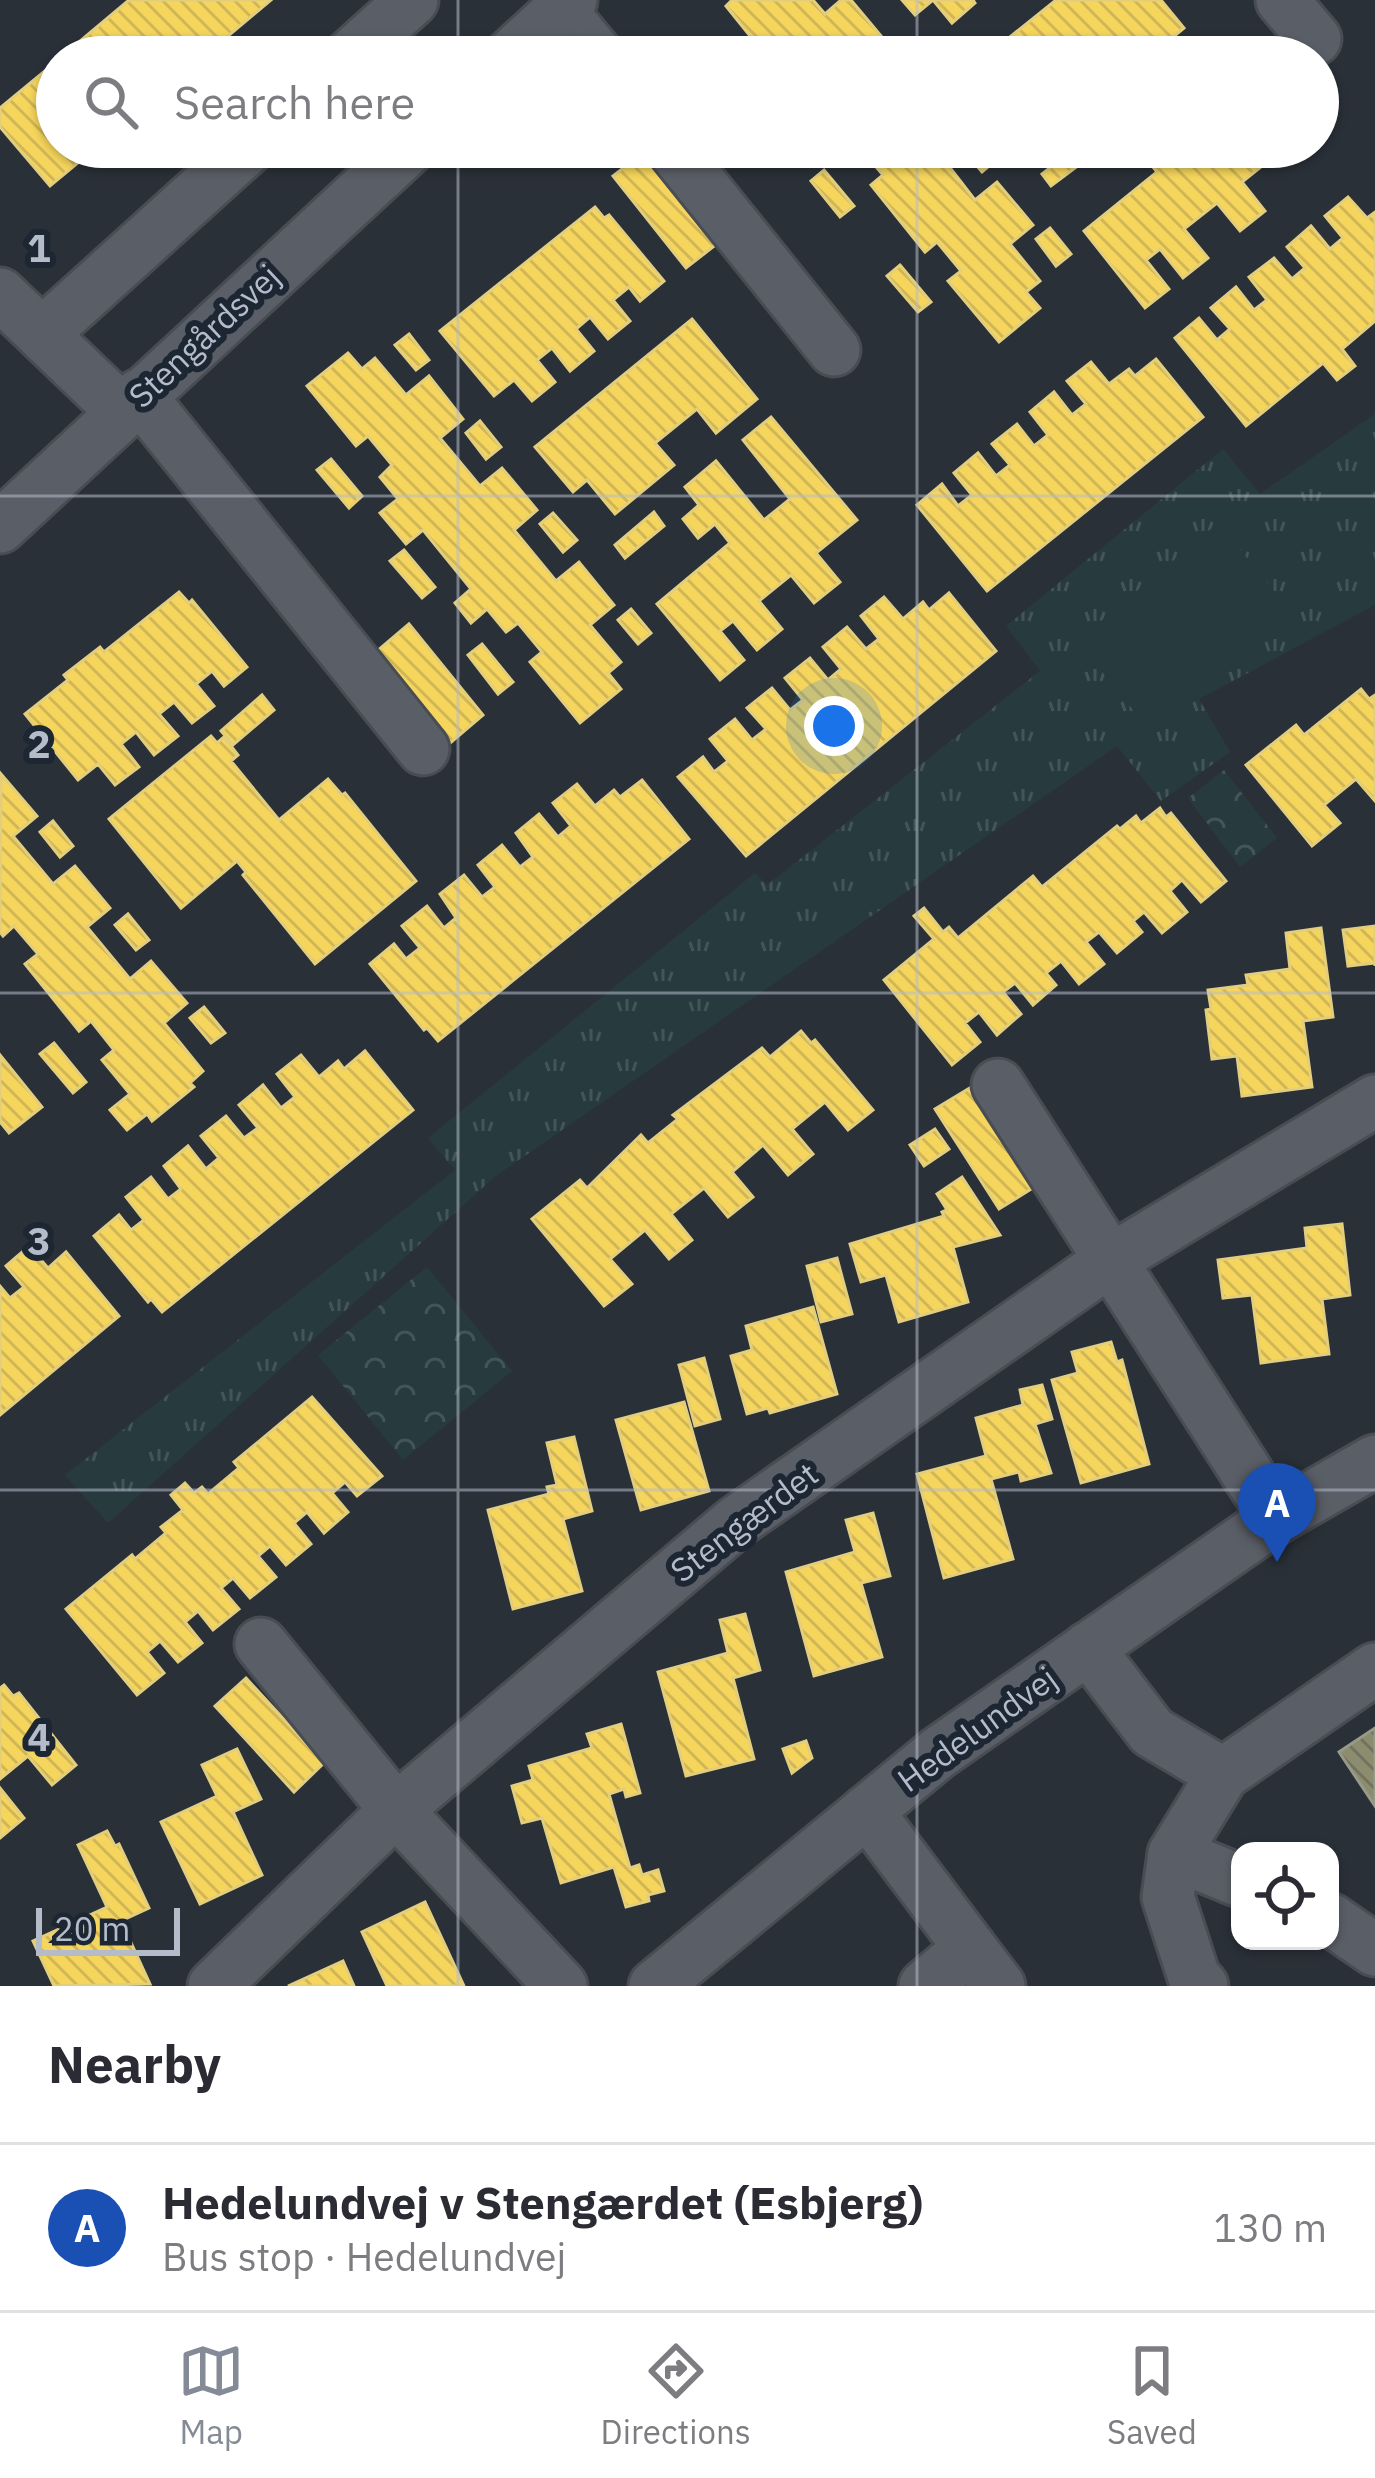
<!DOCTYPE html>
<html lang="en">
<head>
<meta charset="utf-8">
<style>
	body { margin:0; font-family:"IBM Plex Sans",sans-serif; background:#f7f7f7; color:#2b2b33 }
	.controls { position:absolute; right:36px; bottom:36px; display:grid; overflow:hidden; border-radius:24px; box-shadow:0 3px 9px #0004 }
	.controls button { width:108px; height:108px; display:grid; place-items:center; padding:0; border:0; border-bottom:3px solid #e1e1e2; background:#fff; color:#2b2b33; font:60px sans-serif }
	.scale { position:absolute; left:36px; bottom:30px; width:144px; box-sizing:border-box; padding-left:12px; border:6px solid #b4bcc9; border-top:0; font-size:33px; line-height:42px; white-space:nowrap; color:#b4bcc9; -webkit-text-stroke:9px #1d2633; paint-order:stroke }
	.you { position:absolute; left:834px; top:726px; width:42px; height:42px; margin:-30px; border:9px solid #fff; border-radius:50%; background:#1a73e8; box-shadow:0 0 0 18px #1a73e833 }
	.badge { display:grid; place-items:center; width:78px; height:78px; border-radius:50%; background:#848b96; color:#fff; font-size:39px; font-weight:700 }
	.pin { position:absolute; translate:-50% -99px; filter:drop-shadow(0 3px 6px #0008) }
	.pin::after { content:''; position:absolute; top:63px; width:42px; height:36px; background:inherit; clip-path:polygon(0 0,100% 0,50% 100%) }
	.list { margin:0; padding:0; list-style:none }
	h2 { display:flex; justify-content:space-between; align-items:center; height:156px; margin:0; padding:0 48px; font-size:51px }
	h2 small { font-size:39px; font-weight:400; color:#7c7c81 }
	.list li { display:grid; grid-template-columns:78px 1fr auto; gap:36px; align-items:center; box-sizing:border-box; height:168px; padding:0 48px; border-top:3px solid #e1e1e2 }
	.list b { display:block; font-size:45px; white-space:nowrap }
	.list p { margin:0; font-size:39px; white-space:nowrap; color:#7c7c81 }
	.list em { font-size:39px; font-style:normal; color:#7c7c81 }
	.icon { flex:none; width:66px; height:66px; fill:none; stroke:currentColor; stroke-width:2; stroke-linecap:round; stroke-linejoin:round }
	.map { position:relative; flex:none; width:1375px; height:1986px; overflow:hidden }
	.search { position:absolute; background:#fff; box-shadow:0 3px 9px #0004; left:36px; right:36px; top:36px; height:132px; display:flex; align-items:center; gap:30px; box-sizing:border-box; padding:0 42px; border-radius:66px; color:#7c7c81; font-size:45px }
	.sheet { height:324px; background:#fff }
	nav { display:flex; justify-content:space-around; align-items:center; box-sizing:border-box; height:168px; border-top:3px solid #e1e1e2; background:#fff; font-size:33px; color:#7c7c81 }
	nav a { display:grid; justify-items:center; gap:6px }
	nav .on { color:#848b96 }
	.map>svg:first-child { display:block }
	.grass { fill:url(#grass-tufts) }
	.park { fill:url(#park-crowns) }
	.garden { fill:#273a3e }
	.homes { fill:url(#homes-back-hatch); stroke:#e2ce7d; stroke-width:3 }
	.industry { fill:url(#industry-back-hatch); stroke:#989a89; stroke-width:3 }
	.lines { fill:none; stroke-linecap:round; stroke-linejoin:round }
	.minor-casing { stroke:#484c53; stroke-width:57 }
	.minor { stroke:#5a5e66; stroke-width:51 }
	.grid { fill:none; stroke:#b4bcc9; stroke-width:3; stroke-opacity:0.55 }
	.labels { text-anchor:middle; stroke-width:12; stroke-linejoin:round; paint-order:stroke }
	.street-label { font-size:33px; fill:#b4bcc9; stroke:#1d2633 }
	.grid-label { font-size:39px; text-anchor:middle; font-weight:bold; fill:#b4bcc9; stroke:#1d2633; stroke-width:12; stroke-linejoin:round; paint-order:stroke }
</style>
</head>
<body>
<div class="map">
<svg width="1375" height="1986" viewBox="0 0 1375 1986">
	<defs>
		<pattern id="grass-tufts" width="24" height="20" patternUnits="userSpaceOnUse" patternTransform="scale(3)"><rect width="24" height="20" fill="#273a3e"/><path d="M3 7l-1-3M5 7V3M7 7l1-3M15 17l-1-3M17 17v-4M19 17l1-3" fill="none" stroke="#445559"/></pattern>
		<pattern id="park-crowns" width="20" height="18" patternUnits="userSpaceOnUse" patternTransform="scale(3)"><rect width="20" height="18" fill="#273a3e"/><path d="M2 6a3 3 0 1 1 6 0M12 15a3 3 0 1 1 6 0" fill="none" stroke="#445559"/></pattern>
		<pattern id="homes-back-hatch" width="6" height="6" patternUnits="userSpaceOnUse" patternTransform="scale(3)"><rect width="6" height="6" fill="#f6d55c"/><path d="M-1 5l2 2M0 0l6 6M5-1l2 2" fill="none" stroke="#d0b656"/></pattern>
		<pattern id="industry-back-hatch" width="6" height="6" patternUnits="userSpaceOnUse" patternTransform="scale(3)"><rect width="6" height="6" fill="#8c8c6e"/><path d="M-1 5l2 2M0 0l6 6M5-1l2 2" fill="none" stroke="#72735f"/></pattern>
	</defs>
	<rect width="100%" height="100%" fill="#2a3038"/>
	<!-- grass -->
	<path class="grass" d="M1375,414V605L1199,699L1230,752L1161,801L1117,746L497,1175L108,1523L65,1475L455,1170L428,1138L755,873L767,885L1040,671L1006,626L1223,449L1260,494Z"/>
	<!-- park -->
	<g class="park">
		<path d="M1224,770L1277,838L1240,867L1188,798Z"/>
		<path d="M427,1267L512,1371L403,1460L318,1355Z"/>
	</g>
	<!-- garden -->
	<path class="garden" d="M1218,523L1289,609L1147,727L1077,641Z"/>
	<!-- homes -->
	<g class="homes">
		<path d="M129,0H271L203,57H61Z"/>
		<path d="M732,0H813L825,14L841,0H851L882,37L859,57H767L726,6Z"/>
		<path d="M902,0H973L975,3L952,23L933,0L915,15Z"/>
		<path d="M1056,0H1161L1184,28L1149,57H1138L1123,38L1100,57H985Z"/>
		<path d="M57,61V147H97L50,186L0,127V108Z"/>
		<path d="M840,147H934L975,200L997,182L1033,225L1010,244L1040,281L1026,292L1040,308L999,342L948,281L961,271L937,242L925,252L871,185L883,175L860,148L848,157Z"/>
		<path d="M961,147H984L995,161L982,172Z"/>
		<path d="M1076,147H1084L1091,156L1051,186L1042,174Z"/>
		<path d="M1137,147L1282,150L1242,182L1265,211L1240,231L1217,203L1184,229L1208,258L1183,278L1160,249L1146,260L1169,289L1145,308L1084,231L1157,172Z"/>
		<path d="M645,151L718,243L686,268L613,176Z"/>
		<path d="M824,170L854,206L840,217L811,181Z"/>
		<path d="M1348,197L1367,218L1375,212V321L1342,349L1355,366L1337,380L1323,363L1246,426L1175,338L1199,318L1217,340L1230,329L1211,308L1236,287L1254,310L1267,300L1249,277L1274,258L1292,279L1305,268L1287,247L1311,226L1330,249L1343,238L1325,216Z"/>
		<path d="M595,207L604,218L609,215L664,281L640,301L629,287L613,300L630,321L608,339L590,317L576,329L594,351L570,371L552,348L537,360L555,382L532,401L514,380L494,396L440,331Z"/>
		<path d="M1050,228L1071,254L1056,266L1036,239Z"/>
		<path d="M900,265L931,302L918,312L887,276Z"/>
		<path d="M692,319L757,399L716,433L697,409L655,443L674,465L615,514L587,480L573,492L535,447Z"/>
		<path d="M409,334L429,360L416,370L395,345Z"/>
		<path d="M348,353L362,369L375,358L406,395L429,376L463,419L440,438L480,486L502,468L537,510L514,530L556,581L579,562L614,605L590,625L621,662L608,673L621,689L580,723L530,662L542,652L518,623L506,632L487,609L471,623L455,603L471,589L423,530L406,544L380,513L398,499L380,477L392,465L368,436L356,446L307,386Z"/>
		<path d="M1156,359L1203,417L987,591L917,505L942,484L958,506L972,495L954,473L978,453L996,476L1010,465L992,444L1017,424L1034,446L1048,435L1030,412L1054,392L1072,415L1086,404L1067,381L1091,362L1109,384L1129,369L1135,376Z"/>
		<path d="M771,417L857,520L816,553L840,582L814,603L791,575L759,601L782,629L757,650L733,621L720,631L744,660L720,680L657,604L730,543L715,524L698,538L683,519L699,505L685,487L716,461L764,520L790,499L743,440Z"/>
		<path d="M480,421L501,447L486,459L466,433Z"/>
		<path d="M331,459L362,496L349,508L317,470Z"/>
		<path d="M654,512L664,526L625,558L615,545Z"/>
		<path d="M553,513L577,540L563,552L540,524Z"/>
		<path d="M404,550L435,587L422,598L390,561Z"/>
		<path d="M179,592L189,603L192,600L247,667L224,686L212,671L196,684L214,706L192,723L174,702L159,714L178,736L154,755L136,732L121,744L139,767L115,785L98,764L78,780L25,714L68,680L64,675L100,647L104,652Z"/>
		<path d="M949,593L996,651L746,856L678,777L703,757L714,772L728,761L710,739L735,719L752,740L766,729L747,708L772,688L790,710L803,700L785,678L810,658L828,680L841,669L823,647L847,627L866,649L879,639L861,616L884,597L903,619L923,602L929,610Z"/>
		<path d="M631,609L651,633L638,644L618,620Z"/>
		<path d="M409,624L483,715L450,743L376,652Z"/>
		<path d="M482,644L513,682L498,694L468,655Z"/>
		<path d="M1361,689L1369,699L1375,695V801L1356,779L1324,805L1340,823L1312,846L1246,765L1296,725L1304,735Z"/>
		<path d="M262,695L274,710L233,745L221,731Z"/>
		<path d="M211,736L217,743L224,737L238,755L231,761L279,820L328,779L342,795L345,793L416,881L315,964L243,875L246,872L237,861L181,908L109,819Z"/>
		<path d="M1,774L37,816L13,836L53,884L75,866L110,908L87,927L130,979L151,961L187,1003L164,1023L203,1071L190,1083L194,1087L152,1121L147,1114L127,1130L110,1110L130,1094L102,1060L114,1050L91,1021L79,1031L25,964L38,954L14,926L3,936L0,932Z"/>
		<path d="M642,780L689,839L438,1041L427,1028L424,1030L370,964L394,944L406,959L420,948L402,926L427,906L444,928L456,918L440,894L464,875L482,897L495,887L478,865L502,845L520,867L533,857L516,833L539,814L558,837L571,826L553,803L577,784L595,806L614,790L620,797Z"/>
		<path d="M1160,808L1166,817L1171,813L1226,881L1201,902L1182,880L1170,891L1187,912L1162,933L1144,912L1133,921L1142,932L1117,953L1099,932L1086,942L1104,964L1079,984L1061,961L1046,973L1056,985L1033,1005L1015,983L1003,992L1021,1014L997,1035L979,1012L965,1023L980,1042L952,1065L884,980L934,939L914,916L924,908L943,932L949,927L958,938L1033,876L1042,887L1117,826L1120,829L1136,816L1141,823Z"/>
		<path d="M53,821L73,846L60,857L40,832Z"/>
		<path d="M128,914L149,940L136,950L115,925Z"/>
		<path d="M1375,926V966V963L1348,966L1343,930Z"/>
		<path d="M1321,928L1333,1017L1303,1021L1312,1087L1242,1096L1237,1056L1212,1059L1206,1010L1211,1009L1208,990L1248,985L1246,975L1290,969L1286,933Z"/>
		<path d="M204,1007L225,1033L211,1043L190,1018Z"/>
		<path d="M801,1031L811,1043L815,1040L873,1110L848,1130L825,1102L792,1129L813,1154L788,1175L763,1145L732,1172L753,1197L728,1217L704,1188L671,1214L692,1240L669,1259L645,1230L610,1259L632,1284L604,1306L532,1219L580,1180L587,1188L641,1135L648,1143L678,1119L673,1115L762,1048L770,1057Z"/>
		<path d="M54,1043L86,1082L73,1093L40,1054Z"/>
		<path d="M365,1051L413,1110L162,1312L151,1299L148,1302L94,1236L119,1215L131,1230L144,1220L126,1197L151,1177L168,1199L181,1189L164,1166L188,1146L206,1169L219,1158L201,1136L226,1116L244,1138L258,1128L239,1105L263,1085L281,1108L295,1097L277,1074L301,1055L319,1077L338,1061L344,1069Z"/>
		<path d="M0,1055L42,1107L9,1133L0,1122Z"/>
		<path d="M973,1086L1036,1186L999,1209L935,1109Z"/>
		<path d="M935,1129L949,1149L924,1166L910,1145Z"/>
		<path d="M962,1177L1000,1235L953,1247L968,1302L899,1322L886,1275L861,1282L850,1244L944,1216L942,1212L947,1210L937,1194Z"/>
		<path d="M1342,1224L1350,1295L1322,1299L1329,1354L1261,1363L1252,1295L1223,1298L1218,1260L1307,1248L1305,1228Z"/>
		<path d="M29,1246L48,1268L66,1252L119,1316L0,1415V1286L10,1298L24,1287L6,1266Z"/>
		<path d="M837,1258L852,1314L821,1322L807,1266Z"/>
		<path d="M813,1307L837,1394L770,1413L768,1408L747,1414L731,1356L752,1350L746,1326Z"/>
		<path d="M1111,1342L1117,1362L1122,1360L1149,1464L1081,1483L1052,1380L1078,1373L1072,1352Z"/>
		<path d="M704,1358L720,1419L695,1426L679,1365Z"/>
		<path d="M1042,1385L1052,1419L1035,1424L1051,1473L1021,1481L1019,1472L991,1479L1013,1559L944,1578L917,1474L986,1456L976,1418L1023,1405L1020,1390Z"/>
		<path d="M312,1397L382,1476L357,1496L345,1482L332,1493L348,1512L324,1533L307,1512L294,1523L311,1544L286,1565L270,1546L258,1556L276,1577L250,1598L233,1578L221,1588L239,1609L213,1630L198,1611L185,1622L202,1643L178,1662L160,1641L147,1652L164,1673L137,1695L66,1609L132,1555L135,1559L166,1533L161,1527L183,1510L171,1495L185,1483L194,1493L202,1487L208,1494L239,1468L234,1462Z"/>
		<path d="M684,1402L709,1491L641,1510L616,1420Z"/>
		<path d="M574,1437L592,1511L563,1519L582,1591L513,1609L488,1510L549,1494L547,1487L557,1485L547,1443Z"/>
		<path d="M873,1513L890,1576L861,1583L882,1657L814,1676L786,1572L855,1552L846,1520Z"/>
		<path d="M745,1614L760,1670L733,1678L754,1759L686,1776L658,1672L728,1653L720,1620Z"/>
		<path d="M246,1678L324,1763L294,1792L215,1706Z"/>
		<path d="M4,1685L13,1696L19,1693L76,1765L52,1785L28,1756L0,1779V1688Z"/>
		<path d="M621,1724L640,1793L626,1797L624,1789L609,1794L630,1868L639,1865L642,1875L658,1870L664,1891L648,1895L649,1901L626,1907L614,1867L561,1883L542,1818L522,1823L512,1786L533,1780L529,1766L592,1748L587,1734Z"/>
		<path d="M806,1741L812,1758L792,1773L783,1749Z"/>
		<path d="M237,1749L261,1799L233,1812L262,1875L200,1904L161,1822L217,1796L202,1765Z"/>
		<path d="M0,1788L24,1818L0,1838Z"/>
		<path d="M107,1831L115,1846L119,1844L149,1908L121,1921L150,1984L54,1986L33,1941L107,1907L78,1845Z"/>
		<path d="M425,1902L464,1986H387L362,1932Z"/>
		<path d="M343,1961L354,1986H288Z"/>
	</g>
	<!-- industry -->
	<path class="industry" d="M1375,1728V1806L1339,1752Z"/>
	<g class="lines">
		<!-- minor casing -->
		<g class="minor-casing">
			<g id="minor">
				<path d="M1282,0L1315,39"/>
				<path d="M560,10L599,57"/>
				<path d="M349,57L412,0"/>
				<path d="M509,57L571,0"/>
				<path d="M671,147L834,350"/>
				<path d="M0,294L122,411"/>
				<path d="M42,334L249,147"/>
				<path d="M139,395L423,749"/>
				<path d="M0,527L410,147"/>
				<path d="M998,1085L1276,1518"/>
				<path d="M261,1644L396,1810L561,1986"/>
				<path d="M1088,1648L1152,1732L1223,1774L1375,1669"/>
				<path d="M867,1811L970,1948L925,1986"/>
				<path d="M1174,1854L1240,1881"/>
				<path d="M1330,1919L1375,1950"/>
				<path d="M970,1948L999,1986"/>
				<path d="M214,1986L396,1810L736,1522L1111,1260L1375,1101"/>
				<path d="M655,1986L938,1753L1276,1518L1375,1461"/>
				<path d="M1202,1986L1194,1977L1168,1897L1174,1854L1223,1774"/>
			</g>
		</g>
		<!-- minor -->
		<use href="#minor" class="minor"/>
	</g>
	<!-- grid -->
	<path class="grid" d="M458,0V57M917,0V57M458,147V1986M917,147V1986M0,496H1375M0,993H1375M0,1490H1375"/>
	<g class="labels">
		<!-- street labels -->
		<g class="street-label">
			<text transform="translate(204 336) rotate(-43)" y="12">Stengårdsvej</text>
			<text transform="translate(744 1522) rotate(-37)" y="12">Stengærdet</text>
			<text transform="translate(977 1729) rotate(-36)" y="12">Hedelundvej</text>
		</g>
	</g>
	<g class="grid-label">
		<text x="39" y="262">1</text>
		<text x="39" y="758">2</text>
		<text x="39" y="1255">3</text>
		<text x="39" y="1751">4</text>
	</g>
</svg>
<div class="controls">
<button><svg class="icon" aria-label="locate" viewBox="0 0 24 24"><circle cx="12" cy="12" r="6"/><path d="M12 2v4M12 18v4M2 12h4M18 12h4"/></svg></button>
</div>
<div class="scale">20 m</div>
<div class="you"></div>
<div class="pin badge" style="left:1277px;top:1562px;background:#1a4fb4">A</div>
<div class="search"><svg class="icon" aria-label="search" viewBox="0 0 24 24"><circle cx="10" cy="10" r="6"/><path d="M15 15l6 6"/></svg>Search here</div>
</div>
<section class="sheet">
<h2>Nearby<small></small></h2>
<ul class="list">
<li><span class="badge" style="background:#1a4fb4">A</span><div><b>Hedelundvej v Stengærdet (Esbjerg)</b><p>Bus stop · Hedelundvej</p></div><em>130 m</em></li>
</ul>
</section>
<nav>
<a class="on"><svg class="icon" aria-label="map" viewBox="0 0 24 24"><path d="M3 6l6-2 6 2 6-2v14l-6 2-6-2-6 2zM9 4v14M15 6v14"/></svg>Map</a>
<a><svg class="icon" aria-label="directions" viewBox="0 0 24 24"><path d="M12 3l9 9-9 9-9-9zM9 14v-3h6M13 9l2 2-2 2"/></svg>Directions</a>
<a><svg class="icon" aria-label="saved" viewBox="0 0 24 24"><path d="M7 4h10v16l-5-4-5 4z"/></svg>Saved</a>
</nav>
</body>
</html>
